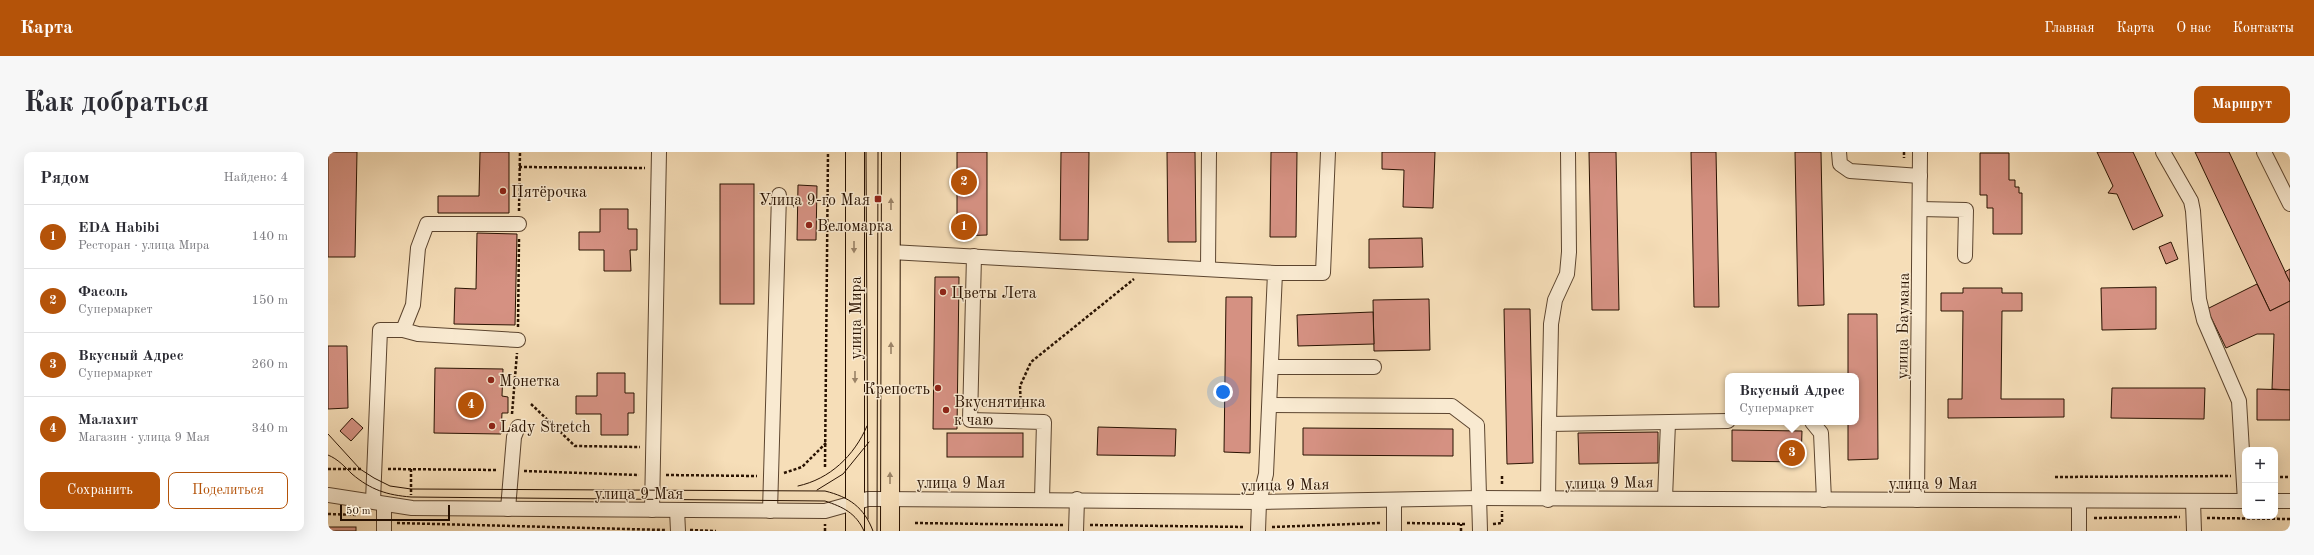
<!DOCTYPE html>
<html lang="ru">
<head>
<meta charset="utf-8">
<style>
	body { margin:0; font-family:"Old Standard TT",serif; background:#f7f7f7; color:#2b2b33 }
	.controls { position:absolute; right:12px; bottom:12px; display:grid; overflow:hidden; border-radius:8px; box-shadow:0 4px 16px #0002 }
	.controls button { width:36px; height:36px; display:grid; place-items:center; padding:0; border:0; border-bottom:1px solid #e1e1e2; background:#fff; color:#2b2b33; font:20px sans-serif }
	.scale { position:absolute; left:12px; bottom:10px; width:110px; box-sizing:border-box; padding-left:4px; border:2px solid #291201; border-top:0; font-size:11px; line-height:14px; white-space:nowrap; color:#291201; -webkit-text-stroke:3px #f9ead1; paint-order:stroke }
	.you { position:absolute; left:895px; top:240px; width:14px; height:14px; margin:-10px; border:3px solid #fff; border-radius:50%; background:#1a73e8; box-shadow:0 0 0 6px #1a73e833 }
	.badge { display:grid; place-items:center; width:26px; height:26px; border-radius:50%; background:#b45309; color:#fff; font-size:13px; font-weight:700 }
	.pin { position:absolute; translate:-50% -50%; border:2px solid #fff; box-shadow:0 1px 4px #0006 }
	.popup { position:absolute; left:1397px; top:221px; width:134px; height:52px; box-sizing:border-box; display:grid; place-content:center; border-radius:8px; background:#fff; filter:drop-shadow(0 1px 3px #0005); font-size:13px; white-space:nowrap; color:#7c7c81 }
	.popup b { font-size:15px; color:#2b2b33 }
	.popup::after { content:''; position:absolute; left:50%; top:100%; margin-left:-8px; border:8px solid transparent; border-top-color:#fff }
	.list { margin:0; padding:0; list-style:none }
	h2 { display:flex; justify-content:space-between; align-items:center; height:52px; margin:0; padding:0 16px; font-size:17px }
	h2 small { font-size:13px; font-weight:400; color:#7c7c81 }
	.list li { display:grid; grid-template-columns:26px 1fr auto; gap:12px; align-items:center; box-sizing:border-box; height:64px; padding:0 16px; border-top:1px solid #e1e1e2 }
	.list b { display:block; font-size:15px; white-space:nowrap }
	.list p { margin:0; font-size:13px; white-space:nowrap; color:#7c7c81 }
	.list em { font-size:13px; font-style:normal; color:#7c7c81 }
	.actions { display:flex; gap:8px; padding:12px 16px }
	.actions a { flex:1; padding:9px 0; border:1px solid #b45309; border-radius:8px; text-align:center; font-size:14px; color:#b45309 }
	.actions .main { background:#b45309; color:#fff }
	.map { position:relative; flex:none; width:1962px; height:379px; overflow:hidden; border-radius:8px }
	header { display:flex; align-items:center; gap:24px; box-sizing:border-box; height:56px; padding:0 20px; background:#b45309; color:#fff }
	header strong { font-size:19px }
	nav { display:flex; gap:22px; margin-inline-start:auto; font-size:14px }
	.intro { display:flex; align-items:center; justify-content:space-between; box-sizing:border-box; height:96px; padding:0 24px }
	h1 { margin:0; font-size:28px }
	.button { padding:10px 18px; border-radius:8px; background:#b45309; color:#fff; font-size:14px; font-weight:700 }
	main { display:flex; gap:24px; padding:0 24px }
	aside { flex:1; background:#fff; border-radius:8px; box-shadow:0 4px 16px #0002 }
	.map>svg:first-child { display:block }
	.building { fill:#d59182; stroke:#291201 }
	.lines { fill:none; stroke-linecap:round; stroke-linejoin:round }
	.minor-casing { stroke:#5c452f; stroke-width:16 }
	.major-casing { stroke:#291201; stroke-width:20 }
	.path { stroke:#291201; stroke-width:2.5; stroke-dasharray:3 2; stroke-linecap:butt }
	.minor { stroke:#f9ead1; stroke-width:14 }
	.major { stroke:#f6deb8; stroke-width:18 }
	.tram { stroke:#291201; stroke-width:1 }
	.oneway { fill:#9a8266 }
	.poi-dot { fill:#8f2418; stroke:#f9ead1; stroke-width:1.5 }
	.labels { text-anchor:middle; stroke-width:3; stroke-linejoin:round; paint-order:stroke }
	.poi-label { font-size:16px; fill:#291201; stroke:#f9ead1; text-anchor:start }
	.street-label { font-size:16px; fill:#291201; stroke:#f9ead1 }
</style>
</head>
<body>
<header>
<strong>Карта</strong>
<nav><a>Главная</a><a>Карта</a><a>О нас</a><a>Контакты</a></nav>
</header>
<div class="intro"><h1>Как добраться</h1><a class="button">Маршрут</a></div>
<main>
<aside>
<h2>Рядом<small>Найдено: 4</small></h2>
<ul class="list">
<li><span class="badge">1</span><div><b>EDA Habibi</b><p>Ресторан · улица Мира</p></div><em>140 m</em></li>
<li><span class="badge">2</span><div><b>Фасоль</b><p>Супермаркет</p></div><em>150 m</em></li>
<li><span class="badge">3</span><div><b>Вкусный Адрес</b><p>Супермаркет</p></div><em>260 m</em></li>
<li><span class="badge">4</span><div><b>Малахит</b><p>Магазин · улица 9 Мая</p></div><em>340 m</em></li>
</ul>
<div class="actions"><a class="main">Сохранить</a><a>Поделиться</a></div>
</aside>
<div class="map">
<svg width="1962" height="379" viewBox="0 0 1962 379">
	<rect width="100%" height="100%" fill="#f6deb8"/>
	<filter id="stains"><feTurbulence type="fractalNoise" baseFrequency=".005" numOctaves="4"/><feColorMatrix values="0 0 0 0 .2 0 0 0 0 .09 0 0 0 0 .02 0 0 0 .5 -.17"/></filter>
	<radialGradient id="worn" r=".72"><stop offset=".6" stop-color="#630" stop-opacity="0"/><stop offset="1" stop-color="#630" stop-opacity=".3"/></radialGradient>
	<!-- building -->
	<g class="building">
		<path d="M0,0H29L27,105H0Z"/>
		<path d="M152,0H181V61H110V44H151Z"/>
		<path d="M629,0H659V83L629,84Z"/>
		<path d="M733,0H761L760,88H732Z"/>
		<path d="M839,0H867L868,90H840Z"/>
		<path d="M943,0H969L968,85H942Z"/>
		<path d="M1054,0H1107L1105,56L1075,55L1076,18L1054,17Z"/>
		<path d="M1261,0H1288L1291,158H1264Z"/>
		<path d="M1363,0H1388L1391,155H1366Z"/>
		<path d="M1467,0H1493L1496,153L1470,154Z"/>
		<path d="M1769,0H1805L1835,64L1805,78L1789,42L1780,41L1785,34Z"/>
		<path d="M1867,0H1901L1962,130V149L1942,159Z"/>
		<path d="M1652,1H1681V28H1687V35H1691V41H1694V82H1665V56H1659V43H1652Z"/>
		<rect x="392" y="32" width="34" height="120"/>
		<path d="M470,33L489,34L488,88H469Z"/>
		<path d="M272,57H300V77H309V98H302L303,119H276V98H251V80H272Z"/>
		<path d="M149,81L189,82L187,173L126,172L127,136L148,137Z"/>
		<path d="M1094,86L1095,115L1041,116V87Z"/>
		<path d="M1843,90L1850,107L1838,112L1831,95Z"/>
		<path d="M1962,117V130L1957,120Z"/>
		<path d="M607,125H631L629,277H605Z"/>
		<path d="M1929,132L1942,159L1962,149V238L1944,237L1946,182H1929L1898,196L1879,157Z"/>
		<path d="M1828,135V177L1774,178L1773,136Z"/>
		<path d="M1635,136H1674V141H1694V159H1674L1673,247H1736V265L1620,266V247H1634L1635,159H1613V141H1635Z"/>
		<path d="M898,145H924L922,301L896,300Z"/>
		<path d="M1101,147L1102,198L1046,199L1045,148Z"/>
		<path d="M1176,157H1202L1205,311L1179,312Z"/>
		<path d="M1045,160L1046,192L970,194L969,163Z"/>
		<path d="M1520,162H1549L1550,307L1520,308V270H1528V224H1520Z"/>
		<path d="M0,194H19L20,256L0,257Z"/>
		<path d="M107,216L175,217L174,244L180,245V261H174L173,282L106,281Z"/>
		<path d="M269,221H297V241H306V261H300V283H273V262H248V244H269Z"/>
		<path d="M1784,236H1877L1876,267L1783,266Z"/>
		<path d="M1929,237L1962,238V268H1929Z"/>
		<path d="M24,266L35,276L23,289L12,279Z"/>
		<path d="M770,275L848,277L847,304L769,303Z"/>
		<path d="M975,276L1125,277V304L975,303Z"/>
		<path d="M1404,278L1474,279L1473,310L1404,309Z"/>
		<path d="M1330,280V311L1251,312L1250,281Z"/>
		<rect x="619" y="281" width="76" height="24"/>
		<rect x="0" y="375" width="28" height="4"/>
	</g>
	<g class="lines">
		<!-- minor casing -->
		<g class="minor-casing">
			<g id="minor">
				<path d="M1511,0L1512,12L1522,19L1592,24"/>
				<path d="M1835,0L1863,49L1865,59L1871,147L1876,168L1911,249L1917,349"/>
				<path d="M1936,0L1962,52"/>
				<path d="M1592,57L1638,58L1637,104"/>
				<path d="M563,100L947,121L938,322L931,350L930,379"/>
				<path d="M646,104L642,268L716,270L714,347"/>
				<path d="M880,116L881,0"/>
				<path d="M947,121H995L1000,0"/>
				<path d="M75,178L90,182L190,188"/>
				<path d="M944,215H1046"/>
				<path d="M942,253L1124,254L1149,273L1152,379"/>
				<path d="M1484,270L1493,281L1496,348"/>
				<path d="M1221,272L1223,172L1227,148L1239,122L1241,100L1240,0"/>
				<path d="M0,343L84,356L497,359L540,347H549L931,350L1152,346L1917,349"/>
				<path d="M1337,346L1340,271"/>
				<path d="M1220,348L1221,272L1400,269"/>
				<path d="M1589,348L1592,0"/>
				<path d="M45,349L52,178H75L85,153L90,96L99,72H191"/>
				<path d="M1751,349V379"/>
				<path d="M1865,349L1866,379"/>
				<path d="M1947,349H1962"/>
				<path d="M180,357L186,285L190,275"/>
				<path d="M324,358L331,0"/>
				<path d="M349,358L350,379"/>
				<path d="M442,359L451,43"/>
				<path d="M56,379V352"/>
				<path d="M748,379L749,347"/>
				<path d="M1066,379V348"/>
			</g>
		</g>
		<!-- major casing -->
		<g class="major-casing">
			<g id="major">
				<path d="M527,0V379"/>
				<path d="M562,379L563,0"/>
			</g>
		</g>
		<!-- path -->
		<g class="path">
			<path d="M1576,0V6"/>
			<path d="M191,15L317,16"/>
			<path d="M191,59L192,0"/>
			<path d="M190,175L191,86"/>
			<path d="M203,252L247,294L312,295"/>
			<path d="M693,257L692,234L703,210L806,127"/>
			<path d="M184,262L189,201"/>
			<path d="M497,315L500,0"/>
			<path d="M0,317H33"/>
			<path d="M60,317L169,318"/>
			<path d="M83,317V343"/>
			<path d="M196,319L311,323"/>
			<path d="M456,321L474,315L498,291"/>
			<path d="M338,323L429,324"/>
			<path d="M1727,325L1903,324"/>
			<path d="M1947,325H1962"/>
			<path d="M1174,332V324"/>
			<path d="M0,362L29,363"/>
			<path d="M1766,366L1852,365"/>
			<path d="M1879,366L1962,367"/>
			<path d="M69,371L337,378"/>
			<path d="M587,371L735,373"/>
			<path d="M1079,371L1138,372"/>
			<path d="M1165,372L1174,371V359"/>
			<path d="M762,373L917,375"/>
			<path d="M944,375L1052,371"/>
			<path d="M362,378L388,379"/>
			<path d="M497,379V372"/>
			<path d="M1133,379V372"/>
		</g>
		<!-- minor -->
		<use href="#minor" class="minor"/>
		<!-- major -->
		<use href="#major" class="major"/>
		<!-- tram -->
		<g class="tram">
			<path d="M538,0L540,367"/>
			<path d="M0,282L32,317L46,326L62,334L83,337L497,339C521,345 536,355 545,379"/>
			<path d="M0,303C10,307 17,315 24,322C43,338 59,343 83,345L497,349C515,355 528,361 536,379"/>
			<path d="M470,334C502,327 526,304 539,274"/>
			<path d="M489,338L515,322L541,290"/>
			<path d="M549,379L550,0"/>
		</g>
	</g>
	<!-- one-way arrows -->
	<defs><path id="oneway-solid" d="M-6-.8H1V-3.2L6.5 0L1 3.2V.8H-6Z"/></defs>
	<g class="oneway">
		<use href="#oneway-solid" transform="translate(563 52) rotate(-90)"/>
		<use href="#oneway-solid" transform="translate(526 95) rotate(90)"/>
		<use href="#oneway-solid" transform="translate(563 196) rotate(-90)"/>
		<use href="#oneway-solid" transform="translate(527 225) rotate(90)"/>
		<use href="#oneway-solid" transform="translate(562 326) rotate(-90)"/>
	</g>
	<!-- markers -->
	<g class="poi-dot">
		<circle cx="175" cy="39" r="4"/>
		<rect x="546" y="43" width="8" height="8" rx="2"/>
		<circle cx="481" cy="73" r="4"/>
		<circle cx="615" cy="140" r="4"/>
		<circle cx="163" cy="228" r="4"/>
		<circle cx="610" cy="236" r="4"/>
		<circle cx="618" cy="258" r="4"/>
		<circle cx="164" cy="274" r="4"/>
	</g>
	<g class="labels">
		<!-- poi labels -->
		<g class="poi-label">
			<text x="183" y="45">Пятёрочка</text>
			<text x="542" y="53" text-anchor="end">Улица 9-го Мая</text>
			<text x="489" y="79">Веломарка</text>
			<text x="623" y="146">Цветы Лета</text>
			<text x="171" y="234">Монетка</text>
			<text x="602" y="242" text-anchor="end">Крепость</text>
			<text x="626" y="255">Вкуснятинка<tspan x="626" dy="18">к чаю</tspan></text>
			<text x="172" y="280">Lady Stretch</text>
		</g>
		<!-- street labels -->
		<g class="street-label">
			<text transform="translate(527 166) rotate(-90)" y="6">улица Мира</text>
			<text transform="translate(1574 174) rotate(-89)" y="6">улица Баумана</text>
			<text x="633" y="336">улица 9 Мая</text>
			<text transform="translate(1281 330) rotate(-1)" y="6">улица 9 Мая</text>
			<text x="1605" y="337">улица 9 Мая</text>
			<text transform="translate(957 332) rotate(-1)" y="6">улица 9 Мая</text>
			<text x="311" y="347">улица 9 Мая</text>
		</g>
	</g>
	<rect width="100%" height="100%" filter="url(#stains)"/>
	<rect width="100%" height="100%" fill="url(#worn)"/>
</svg>
<div class="controls">
<button>+</button>
<button>−</button>
</div>
<div class="scale">50 m</div>
<div class="you"></div>
<div class="pin badge" style="left:636px;top:75px">1</div>
<div class="pin badge" style="left:636px;top:30px">2</div>
<div class="pin badge" style="left:1464px;top:301px">3</div>
<div class="popup"><b>Вкусный Адрес</b>Супермаркет</div>
<div class="pin badge" style="left:143px;top:253px">4</div>
</div>
</main>
</body>
</html>
